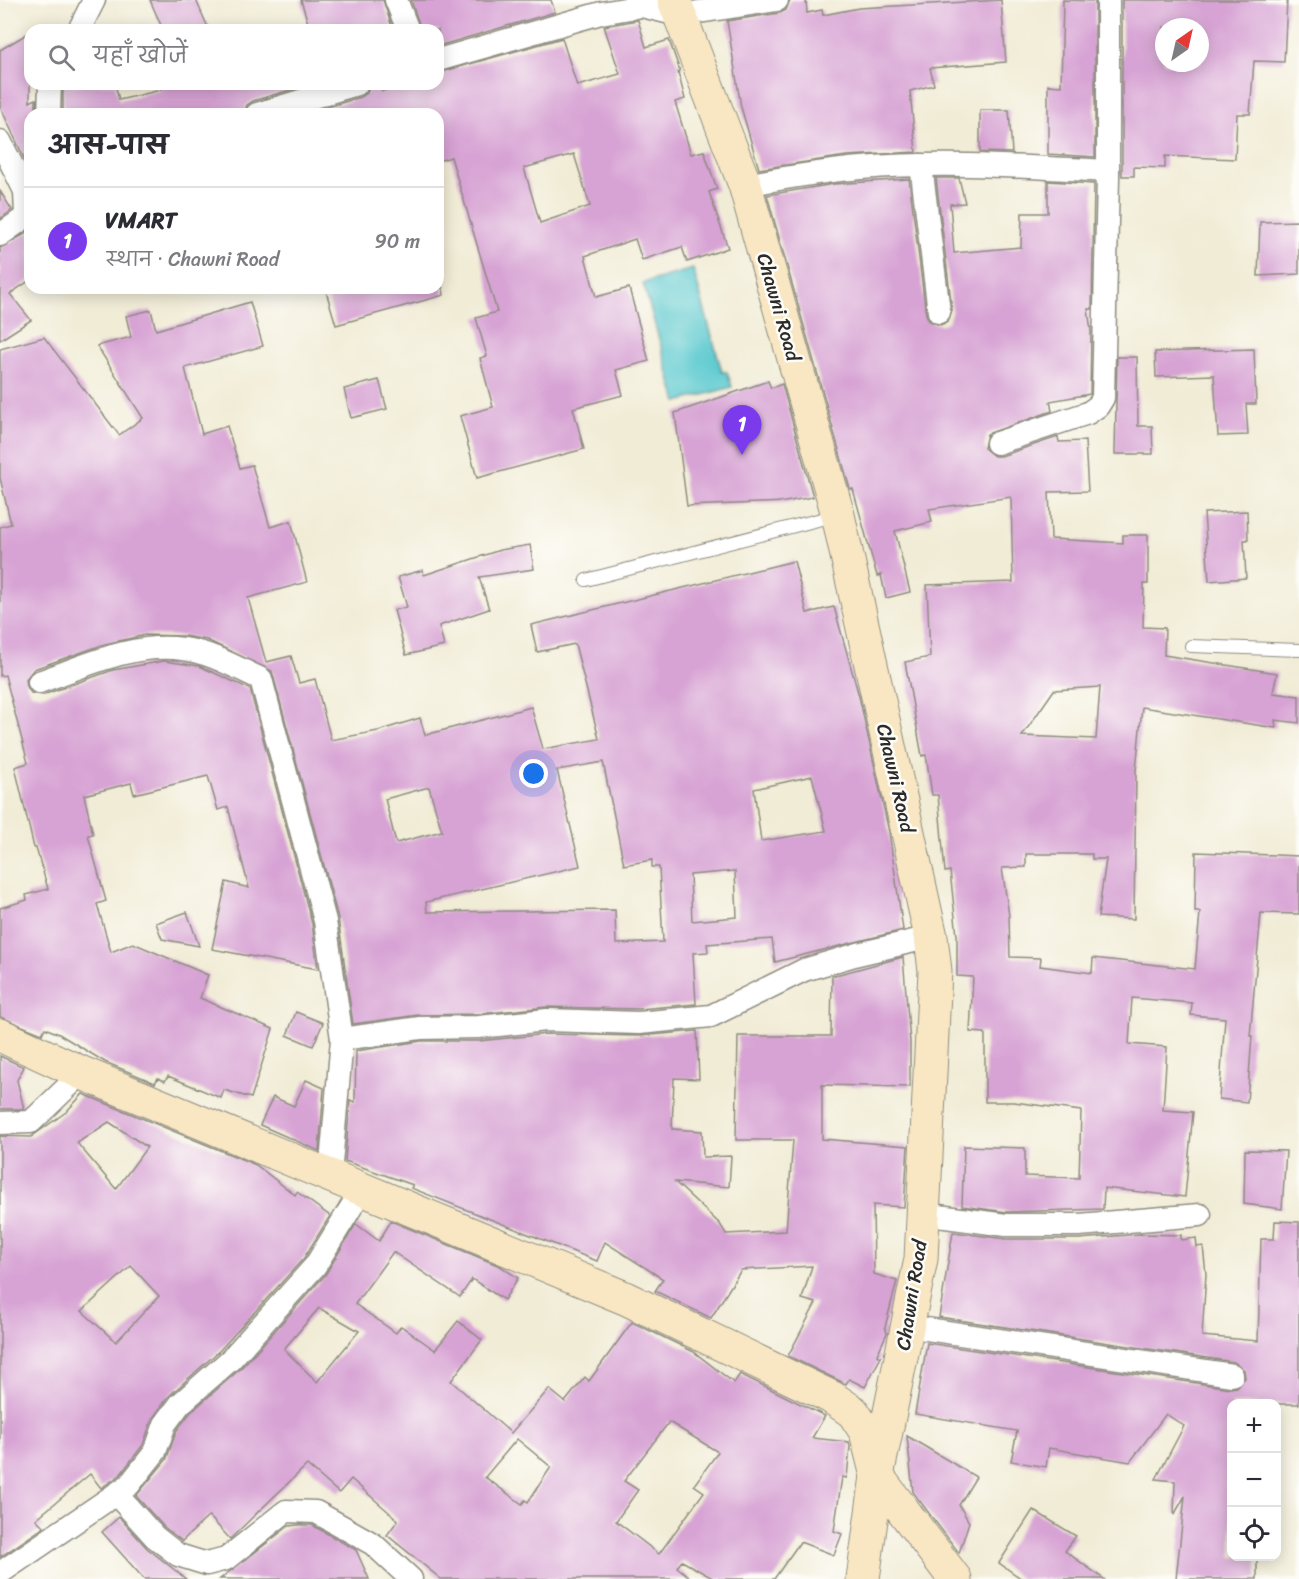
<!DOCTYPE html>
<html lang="hi">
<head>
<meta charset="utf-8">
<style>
	body { margin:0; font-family:Sriracha,"Playpen Sans Deva",sans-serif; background:#f7f7f7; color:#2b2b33 }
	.controls { position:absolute; right:18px; bottom:18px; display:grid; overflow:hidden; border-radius:12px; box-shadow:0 3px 15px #0003 }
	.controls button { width:54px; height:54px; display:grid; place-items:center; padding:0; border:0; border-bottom:2px solid #e1e1e2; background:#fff; color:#2b2b33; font:30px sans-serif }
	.compass { position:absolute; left:1155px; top:18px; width:54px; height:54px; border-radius:50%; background:#fff; box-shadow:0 3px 15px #0003; rotate:34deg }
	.you { position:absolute; left:534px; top:774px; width:21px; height:21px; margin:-15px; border:4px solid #fff; border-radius:50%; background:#1a73e8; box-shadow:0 0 0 9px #1a73e833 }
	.badge { display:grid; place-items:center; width:39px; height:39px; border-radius:50%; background:#7c3aed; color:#fff; font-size:20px; font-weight:700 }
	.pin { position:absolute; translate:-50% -50px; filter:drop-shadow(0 2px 3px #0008) }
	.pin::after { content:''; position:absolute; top:32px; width:21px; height:18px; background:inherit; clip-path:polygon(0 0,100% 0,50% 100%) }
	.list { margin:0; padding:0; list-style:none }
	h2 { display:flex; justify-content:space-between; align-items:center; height:78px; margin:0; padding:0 24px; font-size:26px }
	h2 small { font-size:20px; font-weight:400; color:#7c7c81 }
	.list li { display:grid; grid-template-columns:39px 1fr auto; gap:18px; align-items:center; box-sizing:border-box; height:108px; padding:0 24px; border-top:2px solid #e1e1e2 }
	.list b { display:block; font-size:22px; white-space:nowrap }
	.list p { margin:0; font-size:20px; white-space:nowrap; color:#7c7c81 }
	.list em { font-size:20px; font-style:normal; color:#7c7c81 }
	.icon { flex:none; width:33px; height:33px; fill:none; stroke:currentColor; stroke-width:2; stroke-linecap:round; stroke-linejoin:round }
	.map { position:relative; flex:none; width:1299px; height:1579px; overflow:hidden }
	.search { position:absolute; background:#fff; box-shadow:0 3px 15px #0003; left:24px; top:24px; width:420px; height:66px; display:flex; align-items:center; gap:15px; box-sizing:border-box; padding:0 21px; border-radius:18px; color:#7c7c81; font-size:22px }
	.panel { position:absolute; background:#fff; box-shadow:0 3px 15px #0003; left:24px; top:108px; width:420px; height:186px; border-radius:18px }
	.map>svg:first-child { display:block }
	.water { fill:#5dcad0; stroke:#447a7e; stroke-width:1.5 }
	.building { fill:#d7a2d4; fill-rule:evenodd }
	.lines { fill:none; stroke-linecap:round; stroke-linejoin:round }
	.lane-casing { stroke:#8e8c80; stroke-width:14 }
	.street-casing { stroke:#8e8c80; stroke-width:25 }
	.secondary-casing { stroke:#8e8c80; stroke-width:35 }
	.lane { stroke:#fff; stroke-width:12 }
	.street { stroke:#fff; stroke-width:22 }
	.secondary { stroke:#f9e7c3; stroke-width:33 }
	.labels { text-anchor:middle; stroke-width:5; stroke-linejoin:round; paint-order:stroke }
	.street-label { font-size:20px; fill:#2b2b2b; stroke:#fdfcf7 }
</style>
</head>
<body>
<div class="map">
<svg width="1299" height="1579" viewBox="0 0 1299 1579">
	<rect width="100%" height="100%" fill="#fdfcf7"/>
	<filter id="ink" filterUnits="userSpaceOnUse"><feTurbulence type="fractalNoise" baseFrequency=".0167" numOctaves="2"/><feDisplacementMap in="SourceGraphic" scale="12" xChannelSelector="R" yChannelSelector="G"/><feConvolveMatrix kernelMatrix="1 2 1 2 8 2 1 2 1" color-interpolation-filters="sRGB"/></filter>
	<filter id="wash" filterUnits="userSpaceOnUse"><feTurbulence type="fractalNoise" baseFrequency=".008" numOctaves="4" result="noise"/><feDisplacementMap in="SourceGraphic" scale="24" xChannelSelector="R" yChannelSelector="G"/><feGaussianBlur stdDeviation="1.35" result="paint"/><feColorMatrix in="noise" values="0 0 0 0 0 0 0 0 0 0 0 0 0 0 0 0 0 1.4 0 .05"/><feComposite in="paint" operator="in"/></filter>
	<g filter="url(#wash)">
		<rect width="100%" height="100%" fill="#f1ecd6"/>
		<!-- water -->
		<path class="water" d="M693,269L722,372H727L732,387L677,402L643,283Z"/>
		<g id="blocks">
			<!-- building -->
			<g class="building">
				<path d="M150,0H196L209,30H163Z"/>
				<path d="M301,0H383L393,30H310Z"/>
				<path d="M411,0H551L555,12L438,46V30H421Z"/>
				<path d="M790,0H806L807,13L822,10L823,15L859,8L1001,0L1006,62L930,68L934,85L910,91L916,152L846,156L759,169L741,107L727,21L780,13L786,10Z"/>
				<path d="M1063,0L1095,1V157L1048,154V85L1061,86Z"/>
				<path d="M1122,0H1287L1284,62L1254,61L1250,114H1237L1235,159L1165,156V168L1134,167V176H1122ZM1164,27H1200V63H1164Z"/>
				<path d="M638,20L646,47L669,40L680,71L678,72L685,99L675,102L691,154L704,151L717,189L709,192L728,248L687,262L682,247L642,260L635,239L585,256L596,297L629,288L649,361L616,370L623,395L573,408L584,449L477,478L460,416L493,407L480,358L487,356L476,318L497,312L451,157L438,161V114H304L361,97L367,93L370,84H381L382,91L407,84H438V73L562,38L577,86L620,74L604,26ZM574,154L590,206L540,223L524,168Z"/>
				<path d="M30,32V102L36,99V114H30V171L0,106V50Z"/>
				<path d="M115,84L119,100L161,90L160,84H310L253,101L247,105L244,114H63V85Z"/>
				<path d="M980,110H1009L1012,153L980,152Z"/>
				<path d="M936,178H959L965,203L950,204L954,253L1021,247L1022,213H1048V181L1094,184L1092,309H1088L1091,331L1090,394L1050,401L1052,411L987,434L984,448L994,456H1001L1058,437L1059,442L1085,441L1088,491L1049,492L1051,539L1123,543V535H1148V584H1144L1143,627L1165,628L1164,655L1277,673L1273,693L1299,696V723L1275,720L1276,728L1142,707L1136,771L1134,919L1098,917L1106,859H1092V854H1026V867L1002,868L1009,916L1010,957L1041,958L1040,966L1092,973L1093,958L1195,969L1200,912H1195L1196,852L1299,856V914L1261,913L1250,1036H1252L1247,1102L1219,1099L1225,1018L1191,1015L1192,1003L1132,998L1129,1044L1167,1047L1163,1110L1193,1112L1185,1197L1104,1188L1103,1209L1007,1212L962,1206L964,1146L1025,1148V1176L1079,1178L1081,1111L1014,1102H985V1033L970,1032L973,977L957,976V936L950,871L945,872L938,795H932L926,755L922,756L905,662L930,657L927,585L1013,582L1011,497L929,509L932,522L895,531L910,592L886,598L881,575L877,576L853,489H850L767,195L834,184L909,179L926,314L929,321L940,325L948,322L952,310ZM1100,687L1096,739L1022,736L1054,690Z"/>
				<path d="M0,191L12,210L0,219Z"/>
				<path d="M1299,221V274L1258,276L1260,222Z"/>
				<path d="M28,232L30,236V280L10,294L31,320L0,340V248Z"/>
				<path d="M325,288H443L444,295L336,325Z"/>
				<path d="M250,302L263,346L185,368L202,434L227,426L240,468L252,465L270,527L291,521L307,582L248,598L266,662L291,656L299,683L315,679L331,740L378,731L420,718L425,735L531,707L543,749L599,739L575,644L537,652L531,625L794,561L807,613L834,607L859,696L889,832L903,930L775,962L772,939L707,944L708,952L693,953L696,1004L639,1009L546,1007L478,1014L418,1015L353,1024L338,918L272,671L207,640L184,636L145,635L105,644L34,669L26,679L27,687L31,693L43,695L113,670L164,661L199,666L250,689L312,924L318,969L212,949L226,882L249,888L228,807L218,810L208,776L134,794L131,783L84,795L93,834L88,835L106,901L97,904L111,952L133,943L208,975L200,998L273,1029L251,1098L224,1090L221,1098L168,1076L165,1081L158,1078L155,1083L105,1062L59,1034L45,1028L42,1034L0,1017V908L27,900L26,895L48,889L36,848H34L15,767L28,763L5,675L0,676V527L11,524L0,478V349L44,337L119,435L143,418L97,346L131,337L126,316L151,310L156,330ZM603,762L624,865L652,860V867H659L663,942L616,944L615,910L427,912L426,902L580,866L557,770ZM812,776L826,831L761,841L754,789ZM429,787L442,831L396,843L385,799ZM735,871L737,917L692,921L690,875Z"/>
				<path d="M1254,349L1256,404H1246L1248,435L1218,436L1214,375L1156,377L1155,352Z"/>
				<path d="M1117,357H1137L1138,426H1152L1153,454H1115Z"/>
				<path d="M379,380L387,409L351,418L344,389Z"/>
				<path d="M768,381L771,388L782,384L813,497L785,502L687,506L675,413Z"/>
				<path d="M1247,511L1248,540H1244L1246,578L1209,581L1204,513Z"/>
				<path d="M530,545L534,569L479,577L489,609L439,626L444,646L406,655L394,610L407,607L398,577L423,570L424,575L500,550Z"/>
				<path d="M187,912L199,946L162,939L156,923Z"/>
				<path d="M903,957L910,1042V1087L822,1085V1139L908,1146L904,1207L873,1205L874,1274L897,1281L885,1327L887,1333L877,1355L881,1357L865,1387L849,1379L846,1384L788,1356L816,1303L802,1299L812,1266L741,1270L711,1318L655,1291L663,1279L605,1242L597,1261L411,1188L413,1185L345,1161L350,1100L355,1102L356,1051L421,1041H479L547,1034L639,1036L697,1031L699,1079L674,1078L672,1129L702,1131L703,1157L731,1156L729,1187L675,1182L720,1224L726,1234L786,1231L793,1140H736L738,1036H831L832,976Z"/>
				<path d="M296,1012L323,1023L313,1046L287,1035Z"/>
				<path d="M0,1056L24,1067L17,1080L24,1109H0Z"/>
				<path d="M306,1080L324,1088L319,1151L260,1125L273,1097L294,1106Z"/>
				<path d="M83,1094L256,1165L295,1195L297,1192L330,1216L304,1258L220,1350L169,1396L152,1419L143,1445L120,1475L101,1488L90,1474L36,1519L44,1527L0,1557V1136L31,1137L66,1112ZM109,1122L147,1147L116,1189L77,1143ZM131,1266L159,1296L116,1342L82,1311Z"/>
				<path d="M1245,1150L1286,1151L1282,1209L1244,1204Z"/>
				<path d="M391,1221L500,1266L518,1278L504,1300L472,1279L460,1297L393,1252L355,1304L396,1333L401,1326L435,1350L458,1321L482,1340L451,1381L511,1433L549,1389L565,1402L585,1377L589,1381L632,1322L694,1352L734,1383L740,1374L825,1416L812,1438L849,1442L850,1446L847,1478L842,1477L834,1531L842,1534L834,1555L800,1542L774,1579H714L682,1561L677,1567L692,1579H441L387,1535L398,1520L351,1479L339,1493L307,1465L230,1539L209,1516L182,1541L164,1527L136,1496L166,1460L177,1430L190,1413L240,1369L325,1275L356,1224L379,1241ZM319,1308L359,1331L317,1382L284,1349ZM669,1422L718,1452L694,1485L704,1492L659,1554L616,1521L638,1490L624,1481ZM517,1439L551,1467L528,1502L525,1500L522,1504L485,1477Z"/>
				<path d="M1275,1221L1299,1222V1404H1232V1557H1257V1579H1176L1185,1496L1174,1515L1175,1481L1156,1479L1184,1426L1166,1414L1130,1462L1049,1448L1046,1467L1011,1461L1017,1431L915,1414L927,1343L1230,1388L1237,1387L1245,1378L1244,1370L1234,1362L939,1317L953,1232L1006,1239H1079L1140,1234L1181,1235V1240L1196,1238L1197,1247L1203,1246L1206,1274L1202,1336L1258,1341L1261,1239H1274Z"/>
				<path d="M907,1436L976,1477L959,1505L969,1522L959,1553L913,1492Z"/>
				<path d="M1033,1510L1076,1536L1065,1551L1104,1579H1022L999,1563Z"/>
				<path d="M119,1517L147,1548L186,1579H144L102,1532Z"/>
				<path d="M297,1525H312L356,1550L369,1579H220L289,1526Z"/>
			</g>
		</g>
	</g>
	<g filter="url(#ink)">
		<use href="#blocks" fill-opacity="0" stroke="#8e8c80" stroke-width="1.5"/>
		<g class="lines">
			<!-- lane casing -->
			<g class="lane-casing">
				<g id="lane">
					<path d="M586,580L837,515"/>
					<path d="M1191,646L1299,650"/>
				</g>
			</g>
			<!-- street casing -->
			<g class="street-casing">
				<g id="street">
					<path d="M396,0L408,30"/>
					<path d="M79,30L94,0"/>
					<path d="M438,60L601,13L642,6L679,15L777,0"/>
					<path d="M49,114L50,84"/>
					<path d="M257,114L357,84"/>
					<path d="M0,141L25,191L26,216"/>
					<path d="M921,165L939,312"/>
					<path d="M745,185C783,178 822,171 862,168C944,161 1026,167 1108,171"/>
					<path d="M0,235L30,214"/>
					<path d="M997,443L1088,413L1098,406L1103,398L1108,177V0"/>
					<path d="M39,682C85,666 133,642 183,649C210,652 237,668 261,679L325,921L342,1039L330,1175"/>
					<path d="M342,1039L420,1028L479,1027L547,1020L639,1023L711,1016L804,970L858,954L931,937"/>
					<path d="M0,1123L31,1122L82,1073"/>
					<path d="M923,1214L1006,1225H1079L1200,1215"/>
					<path d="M907,1326L1232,1375"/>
					<path d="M116,1494L155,1537L178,1555L207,1564L226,1559L286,1511L316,1512L343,1527L373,1544L411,1579"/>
					<path d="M0,1573L129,1485L155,1452L165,1424L180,1404L230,1360L315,1266L363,1188"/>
				</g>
			</g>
			<!-- secondary casing -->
			<g class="secondary-casing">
				<g id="secondary">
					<path d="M674,0L745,185L838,515L931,937L935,971L921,1259L877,1476L863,1579"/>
					<path d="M0,1035L82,1073L625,1298L831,1397L853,1412L866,1432L877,1476L955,1579"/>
				</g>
			</g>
			<!-- lane -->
			<use href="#lane" class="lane"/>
			<!-- street -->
			<use href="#street" class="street"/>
			<!-- secondary -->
			<use href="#secondary" class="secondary"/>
		</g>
	</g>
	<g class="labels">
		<!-- street labels -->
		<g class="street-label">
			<text transform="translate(779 307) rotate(74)" y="7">Chawni Road</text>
			<text transform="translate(896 778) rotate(77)" y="7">Chawni Road</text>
			<text transform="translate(911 1295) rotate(-81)" y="7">Chawni Road</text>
		</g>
	</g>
</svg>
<div class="controls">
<button>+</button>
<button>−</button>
<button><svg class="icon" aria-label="locate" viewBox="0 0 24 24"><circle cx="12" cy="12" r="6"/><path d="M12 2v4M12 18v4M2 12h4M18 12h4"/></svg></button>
</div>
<svg class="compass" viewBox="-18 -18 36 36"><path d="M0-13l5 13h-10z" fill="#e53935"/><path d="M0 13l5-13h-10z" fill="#7c7c81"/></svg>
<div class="you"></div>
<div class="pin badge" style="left:742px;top:455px">1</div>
<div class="search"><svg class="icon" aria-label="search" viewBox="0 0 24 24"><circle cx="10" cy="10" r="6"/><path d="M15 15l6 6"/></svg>यहाँ खोजें</div>
<section class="panel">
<h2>आस-पास<small></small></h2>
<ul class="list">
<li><span class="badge">1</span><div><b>VMART</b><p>स्थान · Chawni Road</p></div><em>90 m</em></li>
</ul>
</section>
</div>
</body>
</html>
